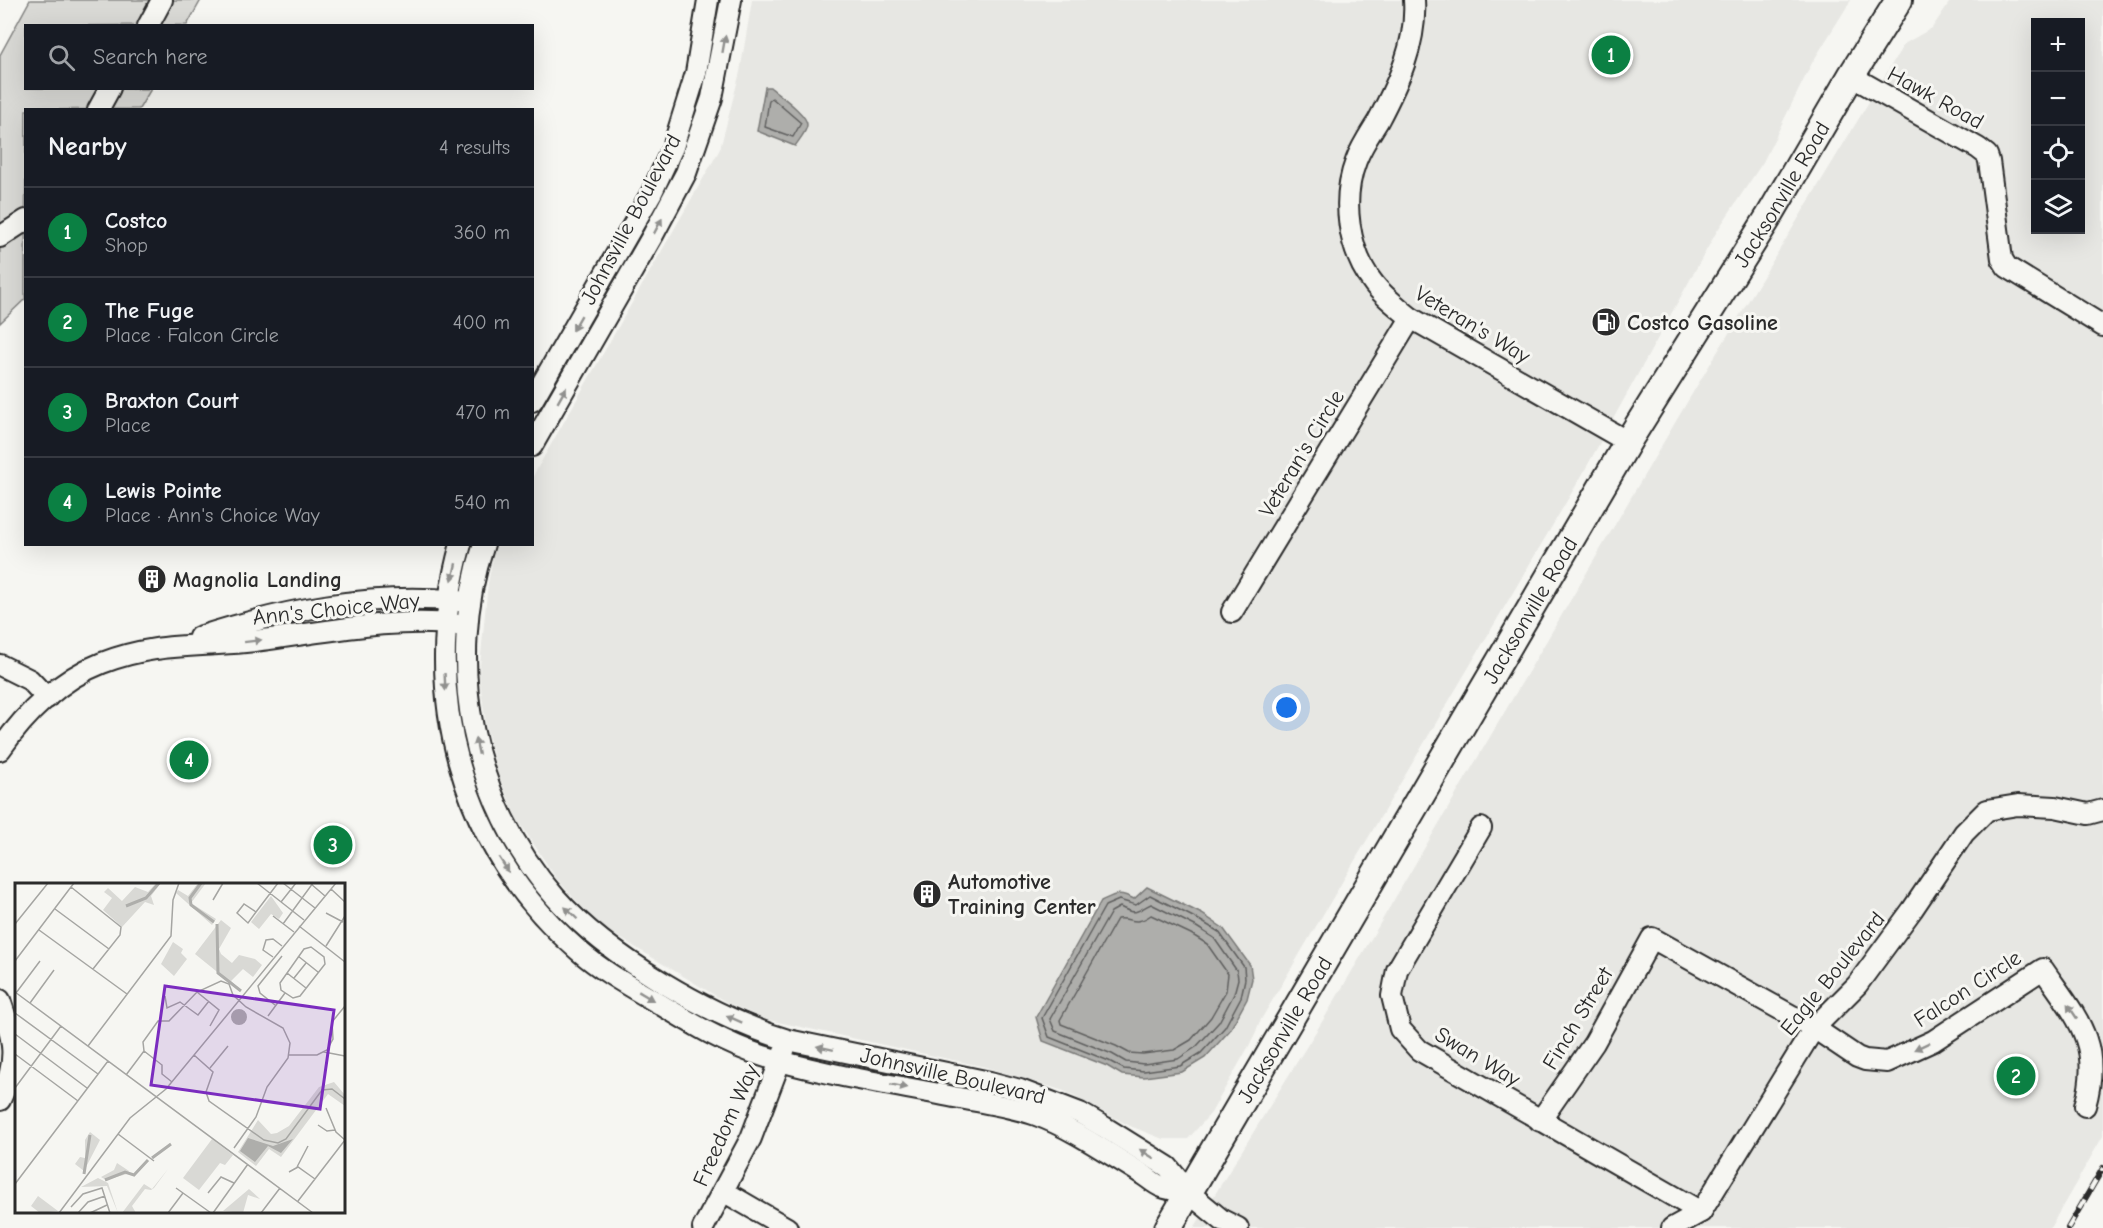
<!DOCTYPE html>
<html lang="en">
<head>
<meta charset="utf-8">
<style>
	body { margin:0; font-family:"Comic Neue",sans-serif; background:#242831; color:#f1f3f6 }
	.controls { position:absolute; right:18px; top:18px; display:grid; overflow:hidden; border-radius:0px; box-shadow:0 6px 24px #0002 }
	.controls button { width:54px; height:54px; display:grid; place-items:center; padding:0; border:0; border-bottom:2px solid #363941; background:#171b24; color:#f1f3f6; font:30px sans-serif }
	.you { position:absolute; left:1287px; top:708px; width:21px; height:21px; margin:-15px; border:4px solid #fff; border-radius:50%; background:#1a73e8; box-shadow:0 0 0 9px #1a73e833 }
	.badge { display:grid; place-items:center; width:39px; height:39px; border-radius:50%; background:#0b8043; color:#fff; font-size:20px; font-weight:700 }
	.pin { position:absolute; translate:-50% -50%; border:3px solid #fff; box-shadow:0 2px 6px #0006 }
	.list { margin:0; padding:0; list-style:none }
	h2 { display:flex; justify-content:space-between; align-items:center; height:78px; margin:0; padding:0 24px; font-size:26px }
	h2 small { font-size:20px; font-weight:400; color:#9ea1a6 }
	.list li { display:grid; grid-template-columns:39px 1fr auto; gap:18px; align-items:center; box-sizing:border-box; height:90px; padding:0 24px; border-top:2px solid #363941 }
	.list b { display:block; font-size:22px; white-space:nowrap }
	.list p { margin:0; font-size:20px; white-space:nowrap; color:#9ea1a6 }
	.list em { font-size:20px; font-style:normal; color:#9ea1a6 }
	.icon { flex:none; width:33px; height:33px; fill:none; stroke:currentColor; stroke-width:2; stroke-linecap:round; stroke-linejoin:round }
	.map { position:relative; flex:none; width:2103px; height:1228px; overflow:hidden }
	.search { position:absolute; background:#171b24; box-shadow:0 6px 24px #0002; left:24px; top:24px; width:510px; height:66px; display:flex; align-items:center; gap:15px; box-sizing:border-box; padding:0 21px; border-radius:0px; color:#9ea1a6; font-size:22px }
	.panel { position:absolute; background:#171b24; box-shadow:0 6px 24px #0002; left:24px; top:108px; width:510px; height:438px; border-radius:0px }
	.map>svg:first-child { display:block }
	.built { fill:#e7e7e3; fill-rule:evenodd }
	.green { fill:#d9d9d5; stroke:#828280; stroke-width:1.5 }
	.water { fill:#aeaeab; stroke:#7a7a78; stroke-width:1.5 }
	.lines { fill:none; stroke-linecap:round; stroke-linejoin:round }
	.shore { stroke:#5f5f5e; stroke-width:1.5 }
	.minor-casing { stroke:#2b2b2b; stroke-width:24 }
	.major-casing { stroke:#2b2b2b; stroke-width:30 }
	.minor { stroke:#f6f6f2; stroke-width:20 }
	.major { stroke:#f6f6f2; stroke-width:26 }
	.rail-casing { stroke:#2b2b2b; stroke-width:6 }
	.rail { stroke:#f6f6f2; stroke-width:4; stroke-dasharray:11; stroke-linecap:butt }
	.oneway { fill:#90908e }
	.labels { text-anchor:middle; stroke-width:6; stroke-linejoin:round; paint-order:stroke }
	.street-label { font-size:22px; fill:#2b2b2b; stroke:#f6f6f2 }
	.poi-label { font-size:22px; font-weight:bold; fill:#2b2b2b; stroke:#f6f6f2; text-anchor:start }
	.inset-river { fill:none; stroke:#aeaeab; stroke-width:3 }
	.inset-road { fill:none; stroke:#a5a5a2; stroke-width:1.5 }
	.view { fill:#7b2cbf; fill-opacity:0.15; stroke:#7b2cbf; stroke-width:3 }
	.inset-edge { fill:none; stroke:#2b2b2b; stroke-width:3 }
</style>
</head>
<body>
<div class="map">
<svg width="2103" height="1228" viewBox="0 0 2103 1228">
	<rect width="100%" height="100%" fill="#f6f6f2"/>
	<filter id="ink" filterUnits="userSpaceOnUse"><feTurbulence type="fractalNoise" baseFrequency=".0167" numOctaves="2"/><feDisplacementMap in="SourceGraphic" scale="12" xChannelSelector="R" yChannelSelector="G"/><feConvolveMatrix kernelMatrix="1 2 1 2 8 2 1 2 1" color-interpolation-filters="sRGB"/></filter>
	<g filter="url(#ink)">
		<!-- built -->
		<g class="built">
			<path d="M752,0H1851L1812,63L1763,162L1717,231L1581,477L1259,1023L1254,1037L1211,1113L1188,1139H1163L1130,1126L1064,1091L985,1067L764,1019L726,1002L605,929L580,905L556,878L517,819L497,772L486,726L479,675L488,583L495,548L497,545L532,544L533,476L720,149L740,72Z"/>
			<path d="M1951,0H2103V1136L2050,1228H1194L1325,1017L1689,399L1904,44L1932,28ZM2036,22H2080V230H2036Z"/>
		</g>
		<!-- green -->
		<path class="green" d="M30,0H201L187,25L26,26V88L151,89L139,109L26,110L25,299L0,323V55Z"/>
		<!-- water -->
		<g class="water">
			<path d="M765,87H770C778,94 808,115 807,125C807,131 799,140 795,146L757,131Z"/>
			<path d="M1147,887L1202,914L1223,928L1250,965L1252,979L1247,999L1230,1030L1205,1058L1182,1072L1144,1077L1122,1075L1107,1066L1043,1041L1036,1017L1101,901C1116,894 1119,891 1134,899Z"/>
		</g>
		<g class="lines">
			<!-- shore -->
			<g class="shore">
				<path d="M772,98L801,123L793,137L765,127L769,100Z"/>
				<path d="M1150,895L1199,920L1219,932L1244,967L1245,979L1241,997L1225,1027L1201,1053L1180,1066L1144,1071L1124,1069L1109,1061L1049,1037L1042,1018L1105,906L1119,900L1136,905Z"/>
				<path d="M1151,904L1195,926L1214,938L1237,971L1238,979L1234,994L1219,1022L1196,1047L1178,1059L1144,1064L1126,1062L1112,1054L1055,1031L1050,1019L1111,912L1120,907C1137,916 1136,911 1151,904Z"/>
				<path d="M1151,915L1191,934L1207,944L1228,974L1226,991L1211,1017L1191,1040L1174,1050L1143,1054L1129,1053L1116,1046L1061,1024L1060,1020L1117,919C1132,917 1134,927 1151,915Z"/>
			</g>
			<!-- minor casing -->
			<g class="minor-casing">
				<g id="minor">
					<path d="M1414,0C1417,44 1398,83 1378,121C1370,134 1361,147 1356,161C1341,200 1348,251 1374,284C1384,297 1398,307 1411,318L1628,442"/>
					<path d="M148,26L162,0"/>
					<path d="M1851,76L1978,148L1987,155L1989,161L2002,259L2007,267L2103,326"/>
					<path d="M98,110L110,88"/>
					<path d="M0,237L26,220"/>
					<path d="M532,401L652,192L673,147L696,73L708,0"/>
					<path d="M532,446L653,235L686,173L712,98L731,0"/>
					<path d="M461,544C419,694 460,848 579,951C602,971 631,987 658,1003C691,1023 725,1044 763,1056C824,1075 890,1084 954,1097C981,1102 1010,1106 1036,1115C1072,1128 1106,1152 1139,1172C1146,1176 1154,1184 1162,1187C1170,1190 1180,1191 1189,1193"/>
					<path d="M484,544C444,663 472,803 555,897C608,957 711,1017 788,1040L990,1082L1020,1090L1080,1113L1104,1127L1168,1167L1189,1193L1222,1220L1238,1228"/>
					<path d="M1232,612L1411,318"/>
					<path d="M199,637C283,610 371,592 459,601"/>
					<path d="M0,665L30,680L47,698"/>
					<path d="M0,750C25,714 60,679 102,663C152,643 194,647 245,642C311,635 392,616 458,625"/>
					<path d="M1481,828L1397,970L1392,996L1400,1029L1419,1050L1701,1212"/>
					<path d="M0,1000C14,1040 19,1060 0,1100"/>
					<path d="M1540,1121L1594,1043L1652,938L1814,1028L1857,1057L1865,1060L1887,1062L1933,1041L2043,969C2076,1017 2103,1043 2085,1106"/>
					<path d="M723,1191L787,1228"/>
					<path d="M703,1228L751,1138L784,1051"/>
					<path d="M1672,1228L1701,1212L1814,1028L1857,985L1912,910L1964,833L1987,810L2018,805L2055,807L2088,814L2103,810"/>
				</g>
			</g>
			<!-- major casing -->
			<g class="major-casing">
				<g id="major">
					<path id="s1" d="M1168,1228L1632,435L1768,218L1851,76L1899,0"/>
				</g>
			</g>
			<!-- minor -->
			<use href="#minor" class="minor"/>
			<!-- major -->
			<use href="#major" class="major"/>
			<!-- rail casing -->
			<g class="rail-casing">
				<path id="rail" d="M2068,1228L2103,1168"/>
			</g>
			<!-- rail -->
			<use href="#rail" class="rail"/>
		</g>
		<!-- one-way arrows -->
		<defs><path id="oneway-solid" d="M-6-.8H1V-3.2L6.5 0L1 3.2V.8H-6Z" transform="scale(1.5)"/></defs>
		<g class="oneway">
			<use href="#oneway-solid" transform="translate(724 44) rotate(-80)"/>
			<use href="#oneway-solid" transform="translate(658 226) rotate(-62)"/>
			<use href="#oneway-solid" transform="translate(577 323) rotate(120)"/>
			<use href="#oneway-solid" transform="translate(562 395) rotate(-60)"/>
			<use href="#oneway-solid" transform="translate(454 572) rotate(103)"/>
			<use href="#oneway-solid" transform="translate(253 641) rotate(-7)"/>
			<use href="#oneway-solid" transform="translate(445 682) rotate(87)"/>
			<use href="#oneway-solid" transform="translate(477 746) rotate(-102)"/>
			<use href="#oneway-solid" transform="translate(504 865) rotate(57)"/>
			<use href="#oneway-solid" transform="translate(571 913) rotate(-136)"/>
			<use href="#oneway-solid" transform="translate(646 996) rotate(31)"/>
			<use href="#oneway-solid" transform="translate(2072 1011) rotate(-124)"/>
			<use href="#oneway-solid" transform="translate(734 1019) rotate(-156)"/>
			<use href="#oneway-solid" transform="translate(1922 1046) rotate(155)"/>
			<use href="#oneway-solid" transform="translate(825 1048) rotate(-168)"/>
			<use href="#oneway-solid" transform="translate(899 1086) rotate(12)"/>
			<use href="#oneway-solid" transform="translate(1147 1154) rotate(-148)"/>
		</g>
	</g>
	<!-- icons -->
	<defs>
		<g id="fuel-disc" transform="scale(1.5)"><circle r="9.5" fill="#2b2b2b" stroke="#f6f6f2"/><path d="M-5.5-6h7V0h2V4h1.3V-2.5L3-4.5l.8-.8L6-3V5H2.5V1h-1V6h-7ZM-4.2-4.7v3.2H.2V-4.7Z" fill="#fff"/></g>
		<g id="building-disc" transform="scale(1.5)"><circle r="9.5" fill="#2b2b2b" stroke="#f6f6f2"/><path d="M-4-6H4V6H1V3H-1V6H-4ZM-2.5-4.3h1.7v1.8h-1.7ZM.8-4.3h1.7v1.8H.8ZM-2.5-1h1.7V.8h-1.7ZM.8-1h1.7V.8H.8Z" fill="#fff"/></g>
	</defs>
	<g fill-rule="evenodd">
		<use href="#fuel-disc" x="1606" y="322"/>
		<use href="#building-disc" x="152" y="579"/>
		<use href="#building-disc" x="927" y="894"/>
	</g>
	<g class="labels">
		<!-- street labels -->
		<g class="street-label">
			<text transform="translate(1936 97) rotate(29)" y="8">Hawk Road</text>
			<text dy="8" stroke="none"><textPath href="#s1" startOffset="1202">Jacksonville Road</textPath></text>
			<text transform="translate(630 219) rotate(-62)" y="8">Johnsville Boulevard</text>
			<text transform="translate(1473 324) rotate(31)" y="8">Veteran's Way</text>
			<text transform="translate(1301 453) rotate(-59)" y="8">Veteran's Circle</text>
			<text transform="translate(336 608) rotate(-6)" y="8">Ann's Choice Way</text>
			<text dy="8" stroke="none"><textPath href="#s1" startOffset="716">Jacksonville Road</textPath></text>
			<text transform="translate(1832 973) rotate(-51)" y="8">Eagle Boulevard</text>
			<text transform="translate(1967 988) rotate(-33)" y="8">Falcon Circle</text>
			<text transform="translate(1577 1018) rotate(-59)" y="8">Finch Street</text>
			<text dy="8" stroke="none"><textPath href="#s1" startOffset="230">Jacksonville Road</textPath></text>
			<text transform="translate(1478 1056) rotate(31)" y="8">Swan Way</text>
			<text transform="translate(953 1075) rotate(13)" y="8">Johnsville Boulevard</text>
			<text transform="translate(725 1125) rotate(-66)" y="8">Freedom Way</text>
		</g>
		<!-- poi labels -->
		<g class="poi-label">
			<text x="1627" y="330">Costco Gasoline</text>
			<text x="173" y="587">Magnolia Landing</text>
			<text x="948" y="889">Automotive<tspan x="948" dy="25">Training Center</tspan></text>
		</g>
	</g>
	<!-- overview -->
	<g transform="translate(15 883)">
		<rect width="330" height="330" fill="#f6f6f2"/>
		<path d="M141,0H146L136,13L139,22L130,19L107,44L88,27L97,15L89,9L93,5L107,18L120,4L133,9ZM183,0H191L176,20L201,36L197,42L161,10L163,7L173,13ZM256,13L268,30L264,36L256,31L244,46L236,39ZM206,37L216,45L204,66L206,71L217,80L224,72L240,76L247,82L238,94L228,86L216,98L227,109L180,71ZM158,59L168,66L166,70L172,76L159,93L146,81ZM319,199L330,212V223L313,211L266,274L254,266L241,283L223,269L243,237L256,251L262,250L274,243L304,204ZM75,249L85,257L69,288L60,281L65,274L70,275V257ZM197,256L218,272L210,282L205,280L184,307L168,295ZM102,280L114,288L112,291L91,297L86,294L99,287ZM153,286L139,305L136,307L130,306L117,323L121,330H107L129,301L137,306ZM83,295L93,300L103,330L92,303L66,304ZM234,306L245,316L233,312L228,330L208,328ZM23,313L43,328L25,330L16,323Z" fill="#d9d9d5"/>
		<path d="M216 134a8 8 0 1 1 16 0a8 8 0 1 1-16 0ZM233,255L258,263L278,256L266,270L253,263L240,279L225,268Z" fill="#aeaeab"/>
		<path class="inset-river" d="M186,0L175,15L176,22L199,39M111,23L131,15L144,0M202,41L203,90L226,108M137,275L156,261M69,291L75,252M90,297L110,289L119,292L133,277"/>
		<path class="inset-road" d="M242,0L289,37M268,0L300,25M296,1L310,13M56,4L106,44L105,52L78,86M316,6L330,19M198,17L208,0M266,19L281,0M40,26L94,66M241,29L229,21L222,30L233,40L241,29L263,0M311,30L328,39M258,33L279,49M0,41L33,0M268,41L298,0M284,43L330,79M24,47L112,111M311,63L330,33M296,64L309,74L310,81L285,113L278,115L266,107L265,100L289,66ZM283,73L303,89M258,74L248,67L251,57L258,56L267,63M0,78L59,0M272,90L291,105M279,95L291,80M0,109L298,330M182,109L204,127L195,143M1,110L25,78M150,113L152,125L165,119L183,132L194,118M15,120L39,87M260,122L245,110L243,103L267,73M0,130L83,191M253,133L270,110M0,151L72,205M73,163L156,53L158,17L164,0M129,168L128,159L143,138H154L182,109L206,98L214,101L218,112L231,124L268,145L275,160L273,175L252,204L241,234L219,265M129,168L147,182V191L157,199M309,169L330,173M0,171L63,218M179,172L198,189L191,209L194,218L249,257L263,260L271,256L307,207L317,206L330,216M274,172H302L312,167L318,156L317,139L330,123M195,185L213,163M111,192L129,168M0,205L46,143M311,225L321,249L330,257M303,242L312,248L320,247M103,251L139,278M282,284L293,263M274,289L283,284L300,296M0,301L93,178M161,305L196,330M193,310L206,294L219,300M283,318L330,257M56,324L68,311L87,305L95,330M44,330L115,235L151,206L321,0M63,330L73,319L90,313M75,330L92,322M153,330L168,310M198,330L233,281M246,330L265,305"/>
		<path class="view" d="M150,103L319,127L305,226L136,202Z"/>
		<rect width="330" height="330" class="inset-edge"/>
	</g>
</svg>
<div class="controls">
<button>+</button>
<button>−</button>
<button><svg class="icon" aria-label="locate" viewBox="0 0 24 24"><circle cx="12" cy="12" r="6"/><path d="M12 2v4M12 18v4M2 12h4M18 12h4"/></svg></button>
<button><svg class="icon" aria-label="layers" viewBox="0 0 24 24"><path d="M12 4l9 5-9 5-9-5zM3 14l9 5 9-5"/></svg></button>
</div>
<div class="you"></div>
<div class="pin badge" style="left:1611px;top:55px">1</div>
<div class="pin badge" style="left:2016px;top:1076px">2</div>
<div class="pin badge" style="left:333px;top:845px">3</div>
<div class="pin badge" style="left:189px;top:760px">4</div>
<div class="search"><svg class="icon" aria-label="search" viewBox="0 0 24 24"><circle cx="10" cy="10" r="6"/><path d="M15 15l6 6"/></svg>Search here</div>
<section class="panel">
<h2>Nearby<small>4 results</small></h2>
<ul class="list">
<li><span class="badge">1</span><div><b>Costco</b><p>Shop</p></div><em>360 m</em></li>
<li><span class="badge">2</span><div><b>The Fuge</b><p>Place · Falcon Circle</p></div><em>400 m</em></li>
<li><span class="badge">3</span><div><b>Braxton Court</b><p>Place</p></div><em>470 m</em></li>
<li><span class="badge">4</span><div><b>Lewis Pointe</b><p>Place · Ann's Choice Way</p></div><em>540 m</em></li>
</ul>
</section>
</div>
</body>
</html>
